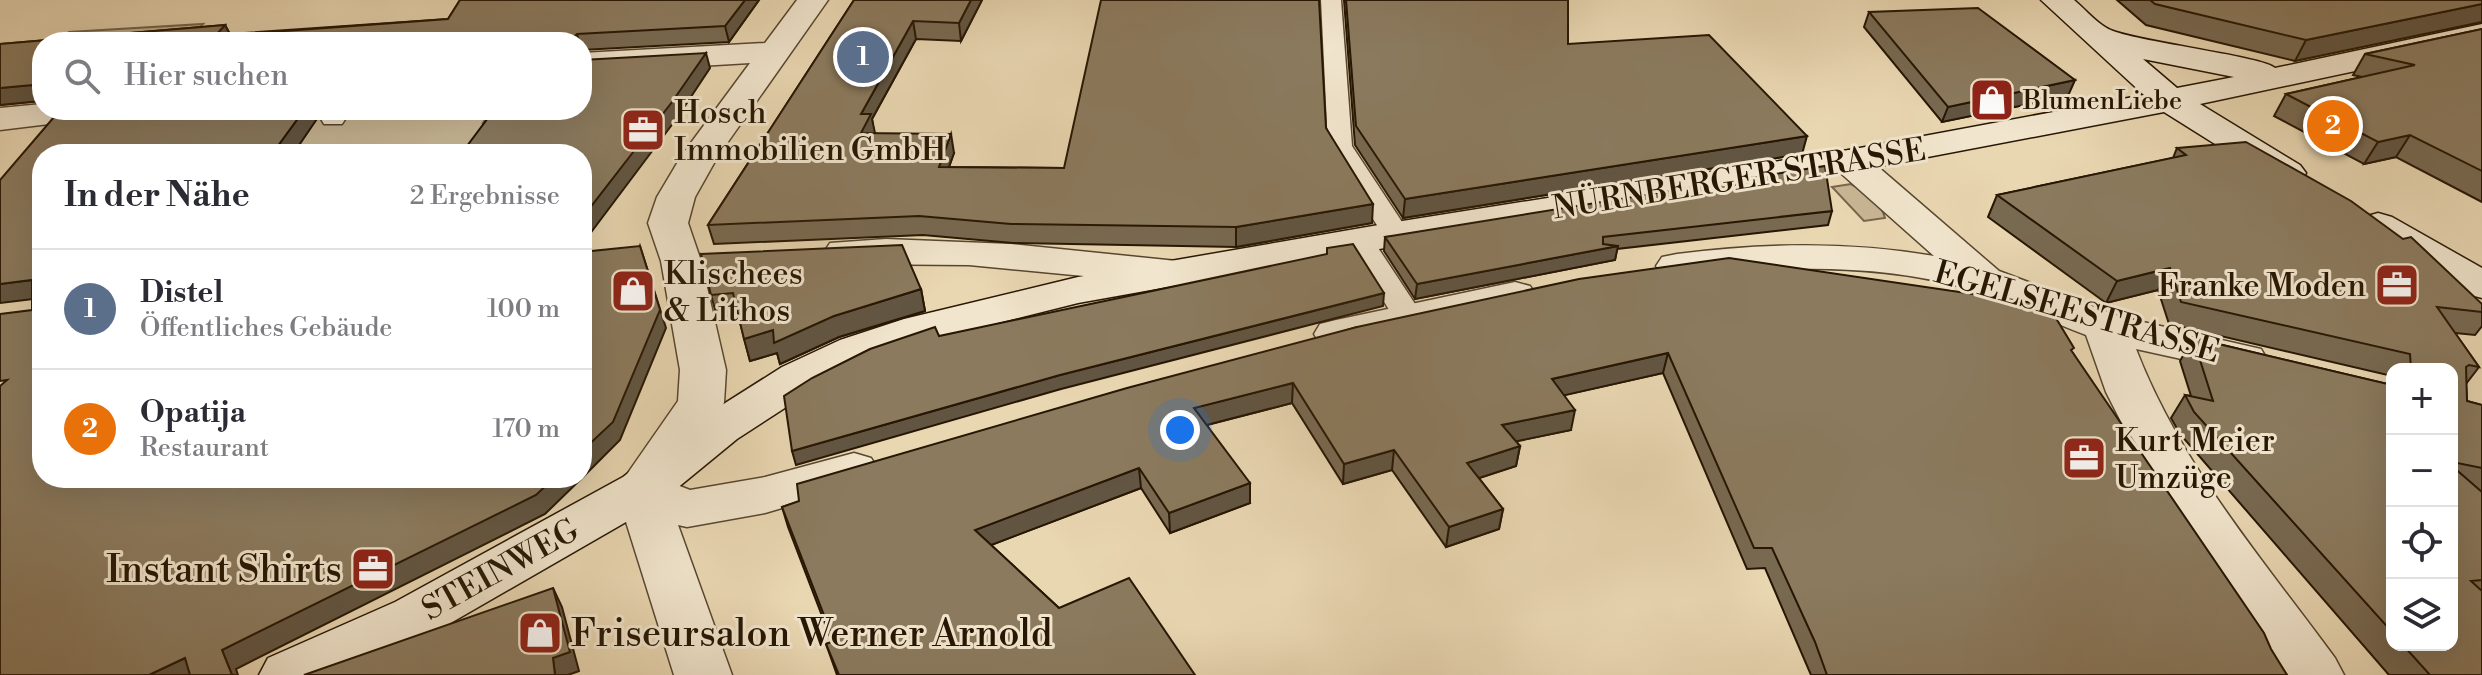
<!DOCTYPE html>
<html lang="de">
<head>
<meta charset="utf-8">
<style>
	body { margin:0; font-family:"Libre Bodoni",serif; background:#f2f2f3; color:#2b2b33 }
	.controls { position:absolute; right:24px; bottom:24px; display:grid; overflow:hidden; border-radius:16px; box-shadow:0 8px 32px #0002 }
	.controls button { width:72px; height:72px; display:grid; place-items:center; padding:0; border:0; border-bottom:2px solid #e1e1e2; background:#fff; color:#2b2b33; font:40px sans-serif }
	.you { position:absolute; left:1180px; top:430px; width:28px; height:28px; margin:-20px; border:6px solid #fff; border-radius:50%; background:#1a73e8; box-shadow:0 0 0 12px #1a73e833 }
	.badge { display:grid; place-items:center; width:52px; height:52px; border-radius:50%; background:#8f2418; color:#fff; font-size:26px; font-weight:700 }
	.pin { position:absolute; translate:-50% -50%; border:4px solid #fff; box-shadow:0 2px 8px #0006 }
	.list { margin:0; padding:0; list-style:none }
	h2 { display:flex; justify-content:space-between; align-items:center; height:104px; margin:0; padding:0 32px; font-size:34px }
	h2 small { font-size:26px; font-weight:400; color:#7c7c81 }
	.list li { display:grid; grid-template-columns:52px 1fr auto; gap:24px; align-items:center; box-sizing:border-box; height:120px; padding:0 32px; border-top:2px solid #e1e1e2 }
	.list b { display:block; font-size:30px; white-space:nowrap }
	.list p { margin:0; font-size:26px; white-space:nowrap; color:#7c7c81 }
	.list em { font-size:26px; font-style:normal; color:#7c7c81 }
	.icon { flex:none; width:44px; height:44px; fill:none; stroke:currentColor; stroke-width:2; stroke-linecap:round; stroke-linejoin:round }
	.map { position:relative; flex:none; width:2482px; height:675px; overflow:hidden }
	.search { position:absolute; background:#fff; box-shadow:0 8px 32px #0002; left:32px; top:32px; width:560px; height:88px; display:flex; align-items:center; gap:20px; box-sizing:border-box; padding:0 28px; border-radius:32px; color:#7c7c81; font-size:30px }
	.panel { position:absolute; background:#fff; box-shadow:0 8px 32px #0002; left:32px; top:144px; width:560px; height:344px; border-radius:32px }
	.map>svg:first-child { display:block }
	.green { fill:#c8b694; stroke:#77664c; stroke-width:2 }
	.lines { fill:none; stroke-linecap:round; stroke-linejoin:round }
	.lane-casing { stroke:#57462f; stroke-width:3 }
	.street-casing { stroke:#57462f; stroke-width:3 }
	.secondary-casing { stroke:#261603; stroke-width:3 }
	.lane { fill:#f1e5cd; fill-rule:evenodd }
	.street { fill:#f1e5cd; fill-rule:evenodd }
	.secondary { fill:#f1e5cd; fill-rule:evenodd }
	.wall { fill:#786951; stroke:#261603; stroke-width:2 }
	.shaded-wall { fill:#615542; stroke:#261603; stroke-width:2 }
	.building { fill:#8b7a5e; stroke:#261603; stroke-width:2 }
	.labels { text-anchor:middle; stroke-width:6; stroke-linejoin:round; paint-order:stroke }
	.far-poi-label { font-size:26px; fill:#261603; stroke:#f1e5cd; text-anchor:start }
	.poi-label { font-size:32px; fill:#261603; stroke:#f1e5cd; text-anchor:start }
	.street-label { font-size:32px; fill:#261603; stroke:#f1e5cd }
	.near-poi-label { font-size:38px; fill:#261603; stroke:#f1e5cd; text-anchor:end }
</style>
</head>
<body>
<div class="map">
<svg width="2482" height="675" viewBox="0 0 2482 675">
	<rect width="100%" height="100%" fill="#e9d7b2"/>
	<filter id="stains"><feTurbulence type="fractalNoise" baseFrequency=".0025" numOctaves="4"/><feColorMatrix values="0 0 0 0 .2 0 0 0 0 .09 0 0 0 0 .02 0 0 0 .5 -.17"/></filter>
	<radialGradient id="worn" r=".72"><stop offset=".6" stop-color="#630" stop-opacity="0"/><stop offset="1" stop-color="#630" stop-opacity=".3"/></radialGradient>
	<!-- green -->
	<g class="green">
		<path d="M203,24L185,42H59L69,32Z"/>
		<path d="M241,110H491L483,123L515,121L480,154H188Z"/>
		<path d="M1851,184C1864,191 1882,204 1885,218L1864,221L1832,187Z"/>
	</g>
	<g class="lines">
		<!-- lane casing -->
		<g class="lane-casing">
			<g id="lane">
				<path d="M1321,0H1341L1352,146L1410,234L1406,240H1386L1328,146Z"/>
				<path d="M327,110H351L342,124H324L321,119Z"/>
				<path d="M1359,232L1369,234L1423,316L1418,322L1408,325L1398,322L1393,316L1345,240L1349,234Z"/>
			</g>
		</g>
		<!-- street casing -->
		<g class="street-casing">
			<g id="street">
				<path d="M797,0H828L718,156L695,197L688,223L701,261L726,370L724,403L672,483L690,490L765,477L854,453L871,458L879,470L871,482L765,513L687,527L678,525L732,675H674L616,490L678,401L680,370L661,261L648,223L657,197L682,155L750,63L582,73V53L765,43Z"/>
				<path d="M42,104V110H99L94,117L82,120L0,130V108Z"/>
				<path d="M1849,150L1862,153L1999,271L2121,317L2261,349L2267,359L2261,369L2245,373L2136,349C2180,464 2263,560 2335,658L2344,675H2283L2143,465L2106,392L2086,335C2048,321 2012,302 1973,290C1878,262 1775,266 1677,278L1662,275L1656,266L1662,257L1677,254C1763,243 1848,241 1934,256L1836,169L1831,161L1836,153Z"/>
				<path d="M886,239L1011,244L1177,261L1192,264L1198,273L1192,282L1177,285L969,265L844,264L830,261L824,252L830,243Z"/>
				<path d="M1515,282L1530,286L1536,295L1530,304L1336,348L1320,344L1314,334L1320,324L1336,320Z"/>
			</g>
		</g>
		<!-- secondary casing -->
		<g class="secondary-casing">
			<g id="secondary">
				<path d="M2041,0H2074C2086,10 2099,26 2113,31C2141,42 2265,57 2275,68L2482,24V44L2200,104L2300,165L2306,173L2300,181L2287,184L2274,181L2164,112L1849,172L1396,246L1078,303L933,339L872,360L814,389L737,439L659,503L435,632L344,675H259L268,658L395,602L623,477L703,417L782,367L840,340L904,319L1078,277L1396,222L1849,150L2144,95ZM2143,59L2234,77L2177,88Z"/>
				<path d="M2378,213L2392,217L2482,268V298L2467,294L2364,233L2358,225L2364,217Z"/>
			</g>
		</g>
		<!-- lane -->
		<use href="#lane" class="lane"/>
		<!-- street -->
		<use href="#street" class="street"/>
		<!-- secondary -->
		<use href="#secondary" class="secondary"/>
	</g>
	<!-- wall -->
	<g class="wall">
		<path d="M460,0H759L729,42L582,50V42H42V102L41,101L0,105V44L225,25L230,34L448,19Z"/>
		<path d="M854,0H982L961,41L916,39L872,119L874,133L954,153L949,167L1064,168L1326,128L1372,223L1236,247L1013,243L923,235L714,244L708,225Z"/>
		<path d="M1344,0H1568V44L1802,154L1403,218L1355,145Z"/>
		<path d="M2117,0H2482L2295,61L2146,25Z"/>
		<path d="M1869,12L2068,96L1942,122L1864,27Z"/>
		<path d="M2482,29V202L2396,157L2364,164L2274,116L2286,94L2362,77L2353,75L2365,54Z"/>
		<path d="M349,110H420L351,115Z"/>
		<path d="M2177,148L2482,304V326L2475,335L2455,333L2479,367L2466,384L2467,401L2482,405V675H2389L2180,434L2171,418L2185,395L2191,396L2180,361L2193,338L2392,385V645H2452V369H2392V376L2169,324L2158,290L2106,303L1988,217L1997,195L2173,158Z"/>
		<path d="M1832,211L1828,225L1617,249L1615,260L1415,299L1384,251L1385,237Z"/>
		<path d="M701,254L921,289L925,311L839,337L780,364L777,353L750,361L738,315L717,317L711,295Z"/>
		<path d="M1357,327L2072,352L2287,675H1811L1765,568L1747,569L1663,373L1564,395L1571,430L1516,441L1520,446L1516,466L1479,478L1503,509L1499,529L1446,547L1392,470L1343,484L1292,403L1207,425L1250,503L1170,533L1141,488L991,545L1059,608L1195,675H837L826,644L832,642L788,527L782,507Z"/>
	</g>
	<!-- shaded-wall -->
	<g class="shaded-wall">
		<path d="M745,0H759L729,42L725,26Z"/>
		<path d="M971,0H982L961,41L959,23Z"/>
		<path d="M2482,4V22L2295,61L2306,40Z"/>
		<path d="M913,21L916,39L872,119L875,133L865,152L861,133V114Z"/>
		<path d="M225,25L233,40L215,36Z"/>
		<path d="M577,34L579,42H574V37Z"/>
		<path d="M706,53L710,68L677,118L586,239H582V218Z"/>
		<path d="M2075,80L2068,96L1942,122L1948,107Z"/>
		<path d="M32,85L41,101L0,105V88Z"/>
		<path d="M304,110H323L293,154H272Z"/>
		<path d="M951,134L954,153L942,186L939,167Z"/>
		<path d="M2410,135L2396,157L2364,164L2378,142Z"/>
		<path d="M1807,136L1802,154L1403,218L1405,199Z"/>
		<path d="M1373,204L1372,223L1236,247V227Z"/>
		<path d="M640,246L666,328L620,440L582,478V451Z"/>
		<path d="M1618,246L1615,260L1415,299L1417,284Z"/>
		<path d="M2170,268L2158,290L2106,303L2117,281Z"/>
		<path d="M32,280L42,298L0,303V284Z"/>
		<path d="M921,289L925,311L839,337L780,364L777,353L750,361L744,339L773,330L834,316Z"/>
		<path d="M1384,293L1383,306L1061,389L796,465L792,451L1060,375Z"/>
		<path d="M1668,353L1663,373L1548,399L1552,379Z"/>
		<path d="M1293,383L1292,403L1195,428L1194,408Z"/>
		<path d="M1575,410L1571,430L1499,445L1502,425Z"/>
		<path d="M1520,446L1516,466L1464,483L1467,463Z"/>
		<path d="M1394,450L1392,470L1343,484L1344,464Z"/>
		<path d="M1139,468L1141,488L978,550L975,530Z"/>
		<path d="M554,478H582L545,514L236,669L238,675H232L222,650Z"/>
		<path d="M1250,483V503L1170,533L1169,513Z"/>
		<path d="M1503,509L1499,529L1446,547L1449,527Z"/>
		<path d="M553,588L562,607L579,671L568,675H555L553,658Z"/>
		<path d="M185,658L198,675H149Z"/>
	</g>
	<!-- building -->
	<g class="building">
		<path d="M460,0H745L725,26L577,34L574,37V42H42V90L35,91L32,85L0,88V44L225,25L215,36L448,19Z"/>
		<path d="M854,0H971L959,23L913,21L861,114H871L861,133L951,134L939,167L1064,168L1101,0H1319L1326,128L1373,204L1236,227L1011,224L919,216L708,225Z"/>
		<path d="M1346,0H1568V44L1709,35L1807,136L1405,199L1356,126Z"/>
		<path d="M2150,0H2482V4L2306,40L2155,4Z"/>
		<path d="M1978,8L2075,80L1948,107L1869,12Z"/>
		<path d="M2482,29V171L2410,135L2378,142L2286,94L2415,65L2365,54Z"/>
		<path d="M706,53L672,102L582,218V154H461L494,110H582V60Z"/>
		<path d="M60,110H304L272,154H42V478H554L536,495L222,650L232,675H190L185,658L149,675H0V386L7,380L0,381V314L32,310V280L0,284V180Z"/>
		<path d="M2246,142L2351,201L2403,239L2411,237L2482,304V312L2437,307L2479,367L2469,365L2466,367L2467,401L2482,405V468L2452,462V369H2411L2410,354L2181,302L2170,268L2117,281L1997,195L2186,155L2177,148Z"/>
		<path d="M1825,166L1832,211L1603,237V244L1618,246L1417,284L1385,237Z"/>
		<path d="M1353,244L1384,293L1060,375L792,451L784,396L812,378L870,349L935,327L939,336L1327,254V248Z"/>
		<path d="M902,245L921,289L834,316L774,343L773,330L744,339L733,293L711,295L701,254Z"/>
		<path d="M640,246L660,310L613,422L582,451V252Z"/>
		<path d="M1729,258L2048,305L2074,348L2071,350L2264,633L2271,649L2287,675H1827L1815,642L1772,548H1754L1668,353L1552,379L1575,410L1502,425L1520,446L1467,463L1503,509L1449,527L1394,450L1344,464L1293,383L1194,408L1250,483L1169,513L1139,468L975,530L1059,608L1129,578L1195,675H839L826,644L834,641L782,507L799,501L797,484L1127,388L1357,327L1579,279Z"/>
		<path d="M2193,338L2392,385V632L2194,412L2185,395L2213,401Z"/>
		<path d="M2452,466L2482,492V580L2471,581L2482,591V675H2430L2403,645H2452Z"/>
		<path d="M553,588L570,652L553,658L555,675H304Z"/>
	</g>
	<!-- icons -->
	<defs>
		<g id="shop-square" transform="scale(2.3)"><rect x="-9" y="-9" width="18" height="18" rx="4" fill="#8f2418" stroke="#f1e5cd"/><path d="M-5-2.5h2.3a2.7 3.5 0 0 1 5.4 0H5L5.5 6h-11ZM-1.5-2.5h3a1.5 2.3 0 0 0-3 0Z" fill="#fff"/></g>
		<g id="office-square" transform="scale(2.3)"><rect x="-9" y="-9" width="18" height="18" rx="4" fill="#8f2418" stroke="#f1e5cd"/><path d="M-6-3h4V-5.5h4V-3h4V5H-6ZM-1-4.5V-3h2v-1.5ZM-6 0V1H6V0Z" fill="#fff"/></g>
	</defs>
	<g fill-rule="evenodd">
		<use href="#shop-square" x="1992" y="100"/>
		<use href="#office-square" x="643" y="130"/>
		<use href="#office-square" x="2397" y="285"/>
		<use href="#shop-square" x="633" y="291"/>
		<use href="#office-square" x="2084" y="458"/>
		<use href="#office-square" x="373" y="569"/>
		<use href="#shop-square" x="540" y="633"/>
	</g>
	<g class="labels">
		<!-- far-poi labels -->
		<g class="far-poi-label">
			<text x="2023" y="109">BlumenLiebe</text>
		</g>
		<!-- poi labels -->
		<g class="poi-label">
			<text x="674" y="123">Hosch<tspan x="674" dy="37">Immobilien GmbH</tspan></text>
			<text x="664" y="284">Klischees<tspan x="664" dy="37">&amp; Lithos</tspan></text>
			<text x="2366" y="296" text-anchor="end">Franke Moden</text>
			<text x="2115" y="451">Kurt Meier<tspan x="2115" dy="37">Umzüge</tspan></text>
		</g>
		<!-- street labels -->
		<g class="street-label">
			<text transform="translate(1739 178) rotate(-9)" y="11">NÜRNBERGER STRASSE</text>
			<text transform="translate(2077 311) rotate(16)" y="11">EGELSEESTRASSE</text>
			<text transform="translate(500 569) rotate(-29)" y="11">STEINWEG</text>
		</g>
		<!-- near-poi labels -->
		<g class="near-poi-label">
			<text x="342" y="582">Instant Shirts</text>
			<text x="571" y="646" text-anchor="start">Friseursalon Werner Arnold</text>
		</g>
	</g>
	<rect width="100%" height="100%" filter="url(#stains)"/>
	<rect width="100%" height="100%" fill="url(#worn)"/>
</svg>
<div class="controls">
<button>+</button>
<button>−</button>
<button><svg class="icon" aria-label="locate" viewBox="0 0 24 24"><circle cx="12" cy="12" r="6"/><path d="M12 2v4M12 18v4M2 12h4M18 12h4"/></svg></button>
<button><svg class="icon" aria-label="layers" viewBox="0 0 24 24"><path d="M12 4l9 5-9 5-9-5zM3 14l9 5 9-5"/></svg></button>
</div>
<div class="you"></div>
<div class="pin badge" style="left:863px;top:57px;background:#5c6f8a">1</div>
<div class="pin badge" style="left:2333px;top:126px;background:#e8710a">2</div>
<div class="search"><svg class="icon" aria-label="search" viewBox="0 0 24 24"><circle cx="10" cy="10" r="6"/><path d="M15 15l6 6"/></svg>Hier suchen</div>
<section class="panel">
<h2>In der Nähe<small>2 Ergebnisse</small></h2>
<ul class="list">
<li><span class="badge" style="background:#5c6f8a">1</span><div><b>Distel</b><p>Öffentliches Gebäude</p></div><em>100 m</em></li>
<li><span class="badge" style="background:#e8710a">2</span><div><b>Opatija</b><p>Restaurant</p></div><em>170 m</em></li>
</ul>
</section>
</div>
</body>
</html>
